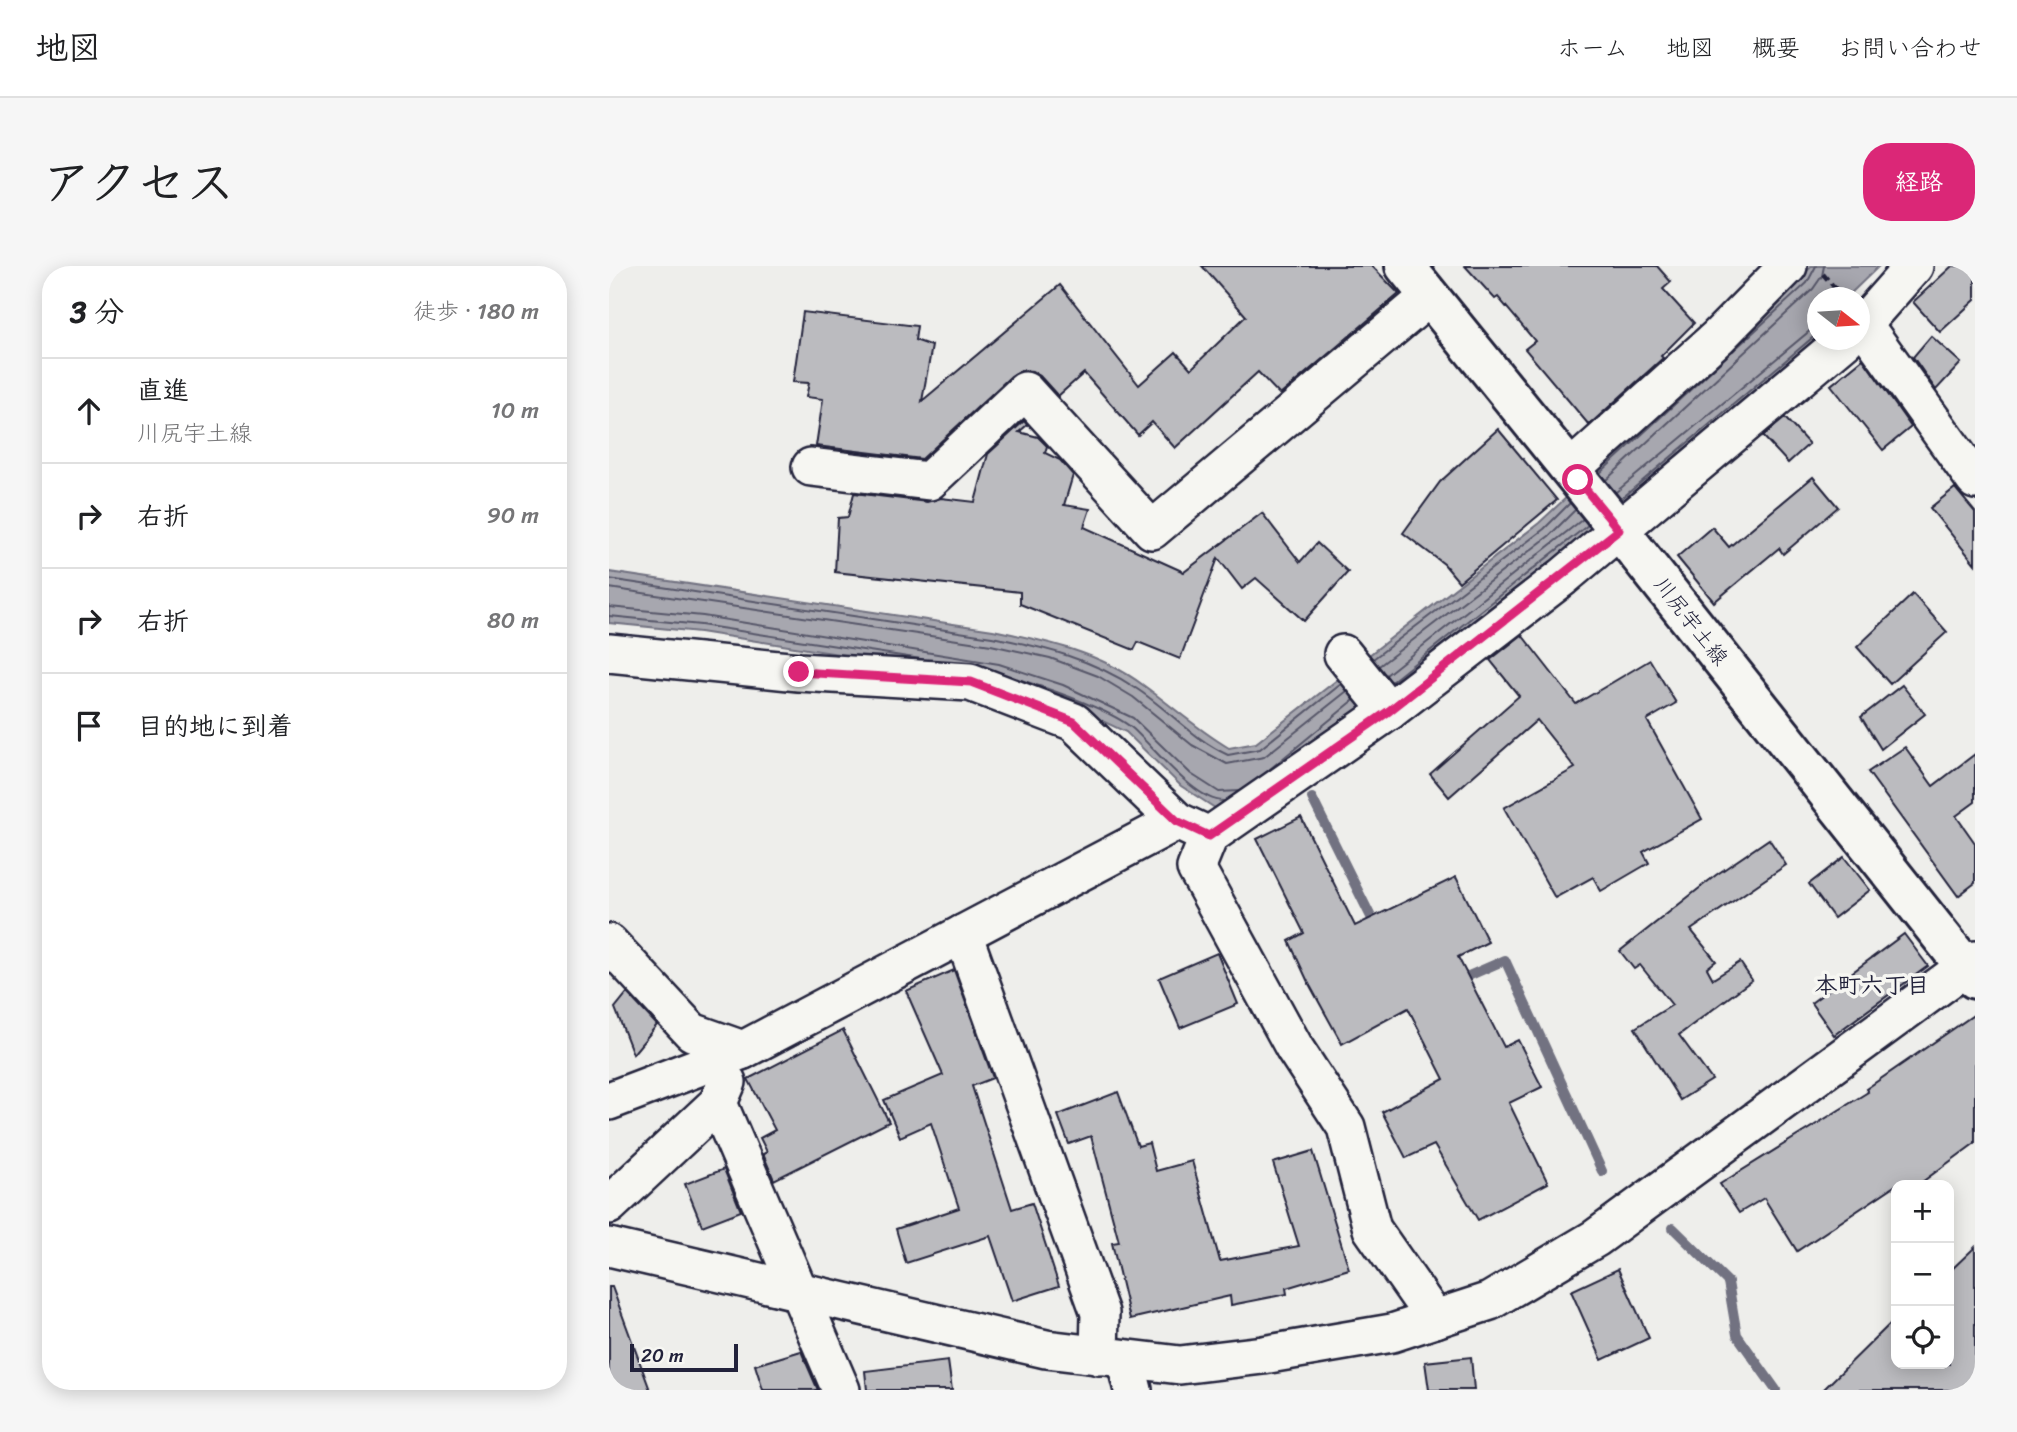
<!DOCTYPE html>
<html lang="ja">
<head>
<meta charset="utf-8">
<style>
	body { margin:0; font-family:Sriracha,"Klee One",sans-serif; background:#f6f6f6; color:#202124 }
	.controls { position:absolute; right:21px; bottom:21px; display:grid; overflow:hidden; border-radius:14px; box-shadow:0 4px 18px #0003 }
	.controls button { width:63px; height:63px; display:grid; place-items:center; padding:0; border:0; border-bottom:2px solid #e0e0e0; background:#fff; color:#202124; font:35px sans-serif }
	.compass { position:absolute; left:1198px; top:21px; width:63px; height:63px; border-radius:50%; background:#fff; box-shadow:0 4px 18px #0003; rotate:107deg }
	.scale { position:absolute; left:21px; bottom:18px; width:108px; box-sizing:border-box; padding-left:7px; border:4px solid #22223b; border-top:0; font-size:19px; line-height:24px; white-space:nowrap; color:#22223b; -webkit-text-stroke:5px #f6f6f2; paint-order:stroke }
	.stop { position:absolute; width:21px; height:21px; margin:-16px; border:5px solid #db2777; border-radius:50%; background:#fff }
	.stop.end { background:#db2777; border-color:#fff; box-shadow:0 2px 7px #0008 }
	.list { margin:0; padding:0; list-style:none }
	h2 { display:flex; justify-content:space-between; align-items:center; height:91px; margin:0; padding:0 28px; font-size:30px }
	h2 small { font-size:23px; font-weight:400; color:#757577 }
	.list li { display:grid; grid-template-columns:46px 1fr auto; gap:21px; align-items:center; box-sizing:border-box; height:105px; padding:0 28px; border-top:2px solid #e0e0e0 }
	.list b { display:block; font-size:26px; white-space:nowrap }
	.list p { margin:0; font-size:23px; white-space:nowrap; color:#757577 }
	.list em { font-size:23px; font-style:normal; color:#757577 }
	.icon { flex:none; width:38px; height:38px; fill:none; stroke:currentColor; stroke-width:2; stroke-linecap:round; stroke-linejoin:round }
	.map { position:relative; flex:none; width:1366px; height:1124px; overflow:hidden; border-radius:28px }
	header { display:flex; align-items:center; gap:42px; box-sizing:border-box; height:98px; padding:0 35px; background:#fff; border-bottom:2px solid #e0e0e0 }
	header strong { font-size:33px }
	nav { display:flex; gap:38px; margin-inline-start:auto; font-size:24px }
	.intro { display:flex; align-items:center; justify-content:space-between; box-sizing:border-box; height:168px; padding:0 42px }
	h1 { margin:0; font-size:49px }
	.button { padding:18px 32px; border-radius:28px; background:#db2777; color:#fff; font-size:24px; font-weight:700 }
	main { display:flex; gap:42px; padding:0 42px }
	aside { flex:1; background:#fff; border-radius:28px; box-shadow:0 4px 18px #0003 }
	.map>svg:first-child { display:block }
	.water { fill:#a7a7af; stroke:#727281; stroke-width:2 }
	.lines { fill:none; stroke-linecap:round; stroke-linejoin:round }
	.shore { stroke:#575769; stroke-width:2 }
	.stream { stroke:#727281; stroke-width:10 }
	.building { fill:#bbbbbf; stroke:#22223b; stroke-width:2 }
	.minor-casing { stroke:#22223b; stroke-width:42 }
	.major-casing { stroke:#22223b; stroke-width:44 }
	.path { stroke:#22223b; stroke-width:4.5; stroke-dasharray:7 5; stroke-linecap:butt }
	.minor { stroke:#f6f6f2; stroke-width:37 }
	.major { stroke:#f6f6f2; stroke-width:38 }
	.route { stroke:#db2777; stroke-width:9 }
	.labels { text-anchor:middle; stroke-width:7; stroke-linejoin:round; paint-order:stroke }
	.street-label { font-size:21px; fill:#22223b; stroke:#f6f6f2 }
	.neighbourhood-label { font-size:23px; font-weight:bold; fill:#22223b; stroke:#f6f6f2 }
</style>
</head>
<body>
<header>
<strong>地図</strong>
<nav><a>ホーム</a><a>地図</a><a>概要</a><a>お問い合わせ</a></nav>
</header>
<div class="intro"><h1>アクセス</h1><a class="button">経路</a></div>
<main>
<aside>
<h2>3 分<small>徒歩 · 180 m</small></h2>
<ul class="list">
<li><svg class="icon" aria-label="ahead" viewBox="0 0 24 24"><path d="M12 20V5M6 11l6-6 6 6"/></svg><div><b>直進</b><p>川尻宇土線</p></div><em>10 m</em></li>
<li><svg class="icon" aria-label="right" viewBox="0 0 24 24"><path d="M7 20v-9h11M14 6l5 5-5 5"/></svg><div><b>右折</b></div><em>90 m</em></li>
<li><svg class="icon" aria-label="right" viewBox="0 0 24 24"><path d="M7 20v-9h11M14 6l5 5-5 5"/></svg><div><b>右折</b></div><em>80 m</em></li>
<li><svg class="icon" aria-label="arrive" viewBox="0 0 24 24"><path d="M6 21V4h12l-3 4 3 4H6"/></svg><div><b>目的地に到着</b></div></li>
</ul>
</aside>
<div class="map">
<svg width="1366" height="1124" viewBox="0 0 1366 1124">
	<rect width="100%" height="100%" fill="#eeeeeb"/>
	<filter id="ink" filterUnits="userSpaceOnUse"><feTurbulence type="fractalNoise" baseFrequency=".0143" numOctaves="2"/><feDisplacementMap in="SourceGraphic" scale="14" xChannelSelector="R" yChannelSelector="G"/><feConvolveMatrix kernelMatrix="1 2 1 2 8 2 1 2 1" color-interpolation-filters="sRGB"/></filter>
	<g filter="url(#ink)">
		<!-- water -->
		<path class="water" d="M1202,0H1270L1238,31L1209,32V74L1022,234L636,540L606,542L572,520L517,466L449,434L386,413L91,366L0,357V306L384,364C437,375 490,386 534,419C563,440 589,464 620,482L647,477L930,257L1193,12Z"/>
		<g class="lines">
			<!-- shore -->
			<g class="shore">
				<path d="M1124,85L1198,17L1207,0"/>
				<path d="M991,207L1118,90"/>
				<path d="M997,214L1204,23L1213,10L1215,0"/>
				<path d="M1007,226L1209,58"/>
				<path d="M1012,233L1209,67"/>
				<path d="M0,313L383,371C434,381 484,393 528,423C560,444 584,473 619,489L651,483L732,418"/>
				<path d="M0,322L382,379L441,392L489,410L524,431L583,479L618,498L655,491L738,425"/>
				<path d="M0,341L94,350L390,398L454,419L524,452L582,508L610,526L630,525"/>
				<path d="M0,350L92,359L312,393"/>
				<path d="M764,393L935,263L961,237"/>
				<path d="M770,400L940,270L966,244"/>
				<path d="M777,409L974,253"/>
				<path d="M412,414C440,423 501,444 523,462C544,480 587,537 616,535"/>
				<path d="M782,416L979,259"/>
				<path d="M661,503L745,434"/>
			</g>
			<!-- stream -->
			<g class="stream">
				<path d="M703,532L768,663"/>
				<path d="M848,715L896,694L993,905"/>
				<path d="M1064,962L1119,1016L1128,1069L1167,1124"/>
			</g>
		</g>
		<!-- building -->
		<g class="building">
			<path d="M593,0H763L790,28L671,129L649,106L566,182L543,156L529,169L475,107L449,130L431,110L423,105L412,104L402,110L313,193L207,180L214,133L197,131L200,117L184,116L194,46L308,60L306,74L323,80L313,135L451,19L530,119L567,86L582,103L637,50Z"/>
			<path d="M856,0H1048L1062,16L1054,23L1085,57L1052,90L1054,92L980,159L916,83L926,75L889,31L886,33Z"/>
			<path d="M1343,0H1366V34L1331,66L1304,36Z"/>
			<path d="M1322,70L1352,97L1327,124L1304,91Z"/>
			<path d="M1254,93L1302,161L1274,184L1222,119Z"/>
			<path d="M1176,152L1200,178L1179,197L1154,170Z"/>
			<path d="M415,155L418,159L410,166L429,171L438,180L436,187L451,194L464,209L455,239L481,243L475,261L575,306L653,247L691,296L708,277L739,306L695,355L647,312L633,323L609,292L571,393L529,376L525,384L411,338V326L226,306L229,252L239,251L245,227L318,236L332,232L366,236L379,188Z"/>
			<path d="M889,163L948,234L850,316L835,298L794,267L831,216Z"/>
			<path d="M1204,211L1229,241L1174,288L1170,282L1105,336L1068,291L1103,261L1120,281Z"/>
			<path d="M1346,222L1366,246V298L1321,242Z"/>
			<path d="M1304,328L1338,366L1281,418L1248,381Z"/>
			<path d="M913,369L967,438L1041,394L1067,437L1038,454L1093,553L1034,586L1040,597L992,625L984,611L946,632L895,542L966,502L928,454L840,531L821,508L910,430L881,394Z"/>
			<path d="M1293,419L1316,448L1272,483L1252,451Z"/>
			<path d="M1296,481L1324,520L1366,488V536L1347,550L1366,577V617L1349,630L1259,506Z"/>
			<path d="M692,551L746,660L847,611L879,676L849,691L895,781L909,774L933,821L900,837L939,917L869,954L825,879L797,892L773,846L835,813L799,742L733,778L699,716L680,675L695,667L648,573Z"/>
			<path d="M1160,573L1177,599L1082,664L1107,695L1098,702L1104,713L1131,696L1143,714L1070,769L1103,814L1071,834L1026,762L1063,739L1031,699L1025,703L1011,685L1107,609Z"/>
			<path d="M1235,591L1261,624L1225,652L1200,618Z"/>
			<path d="M1295,668L1319,700L1225,769L1202,737Z"/>
			<path d="M608,687L629,738L571,762L550,712Z"/>
			<path d="M345,704L384,812L363,820L403,943L423,937L450,1020L403,1035L381,970L297,997L287,963L350,942L322,857L291,871L275,834L334,809L297,725Z"/>
			<path d="M18,727L48,759L24,788L6,742Z"/>
			<path d="M1366,748V877L1309,919H1287L1188,985L1155,932L1130,947L1111,918L1259,826L1257,823Z"/>
			<path d="M234,764L280,856L165,914L154,888L158,886L151,872L166,864L139,813Z"/>
			<path d="M509,826L529,880L540,877L547,905L583,895L611,995L690,980L664,897L704,885L740,1003L677,1022L678,1028L622,1039L621,1030L521,1053L503,977L510,976L482,870L460,878L449,849Z"/>
			<path d="M115,903L132,945L93,960L76,918Z"/>
			<path d="M1366,981V1109L1350,1124H1214L1287,1052V1098H1340V1006Z"/>
			<path d="M1009,1003L1040,1072L993,1094L962,1025Z"/>
			<path d="M0,1021H3L41,1124H0Z"/>
			<path d="M192,1085L209,1124H154L146,1099Z"/>
			<path d="M862,1091L865,1124H820L816,1096Z"/>
			<path d="M339,1095L343,1124H258L256,1105Z"/>
		</g>
		<g class="lines">
			<!-- minor casing -->
			<g class="minor-casing">
				<g id="minor">
					<path d="M1254,58L1366,214"/>
					<path d="M1251,61L1305,0"/>
					<path d="M202,201L320,215L416,125L543,264L820,31"/>
					<path d="M961,204L1109,71L1179,0"/>
					<path d="M0,387L190,406L361,416L465,456L568,555L600,570L780,445L954,311L1236,74"/>
					<path d="M734,388L780,445"/>
					<path d="M600,570L587,602L686,783L737,861L763,963L826,1053"/>
					<path d="M354,668L491,1047L490,1090"/>
					<path d="M0,677L83,766L134,784"/>
					<path d="M0,835L134,784L568,555"/>
					<path d="M109,837L232,1124"/>
					<path d="M0,939L109,837L118,816"/>
					<path d="M0,981L437,1083L571,1099L654,1089L783,1067L881,1035L987,972L1366,694"/>
					<path d="M516,1093L524,1124"/>
				</g>
			</g>
			<!-- major casing -->
			<g class="major-casing">
				<path id="major" d="M796,0L1010,264L1366,713"/>
			</g>
			<!-- path -->
			<path class="path" d="M1214,8L1231,28"/>
			<!-- minor -->
			<use href="#minor" class="minor"/>
			<!-- major -->
			<use href="#major" class="major"/>
		</g>
	</g>
	<g class="lines" filter="url(#ink)">
		<!-- route -->
		<path class="route" d="M190,406L362,416L465,456L568,555L600,570L780,445L1010,264L969,214"/>
	</g>
	<g class="labels">
		<!-- street labels -->
		<g class="street-label">
			<text transform="translate(1082 355) rotate(52)" y="7">川尻宇土線</text>
		</g>
		<!-- neighbourhood labels -->
		<g class="neighbourhood-label">
			<text x="1263" y="727">本町六丁目</text>
		</g>
	</g>
</svg>
<div class="controls">
<button>+</button>
<button>−</button>
<button><svg class="icon" aria-label="locate" viewBox="0 0 24 24"><circle cx="12" cy="12" r="6"/><path d="M12 2v4M12 18v4M2 12h4M18 12h4"/></svg></button>
</div>
<svg class="compass" viewBox="-18 -18 36 36"><path d="M0-13l5 13h-10z" fill="#e53935"/><path d="M0 13l5-13h-10z" fill="#757577"/></svg>
<div class="scale">20 m</div>
<div class="stop" style="left:969px;top:214px"></div>
<div class="stop end" style="left:190px;top:406px"></div>
</div>
</main>
</body>
</html>
